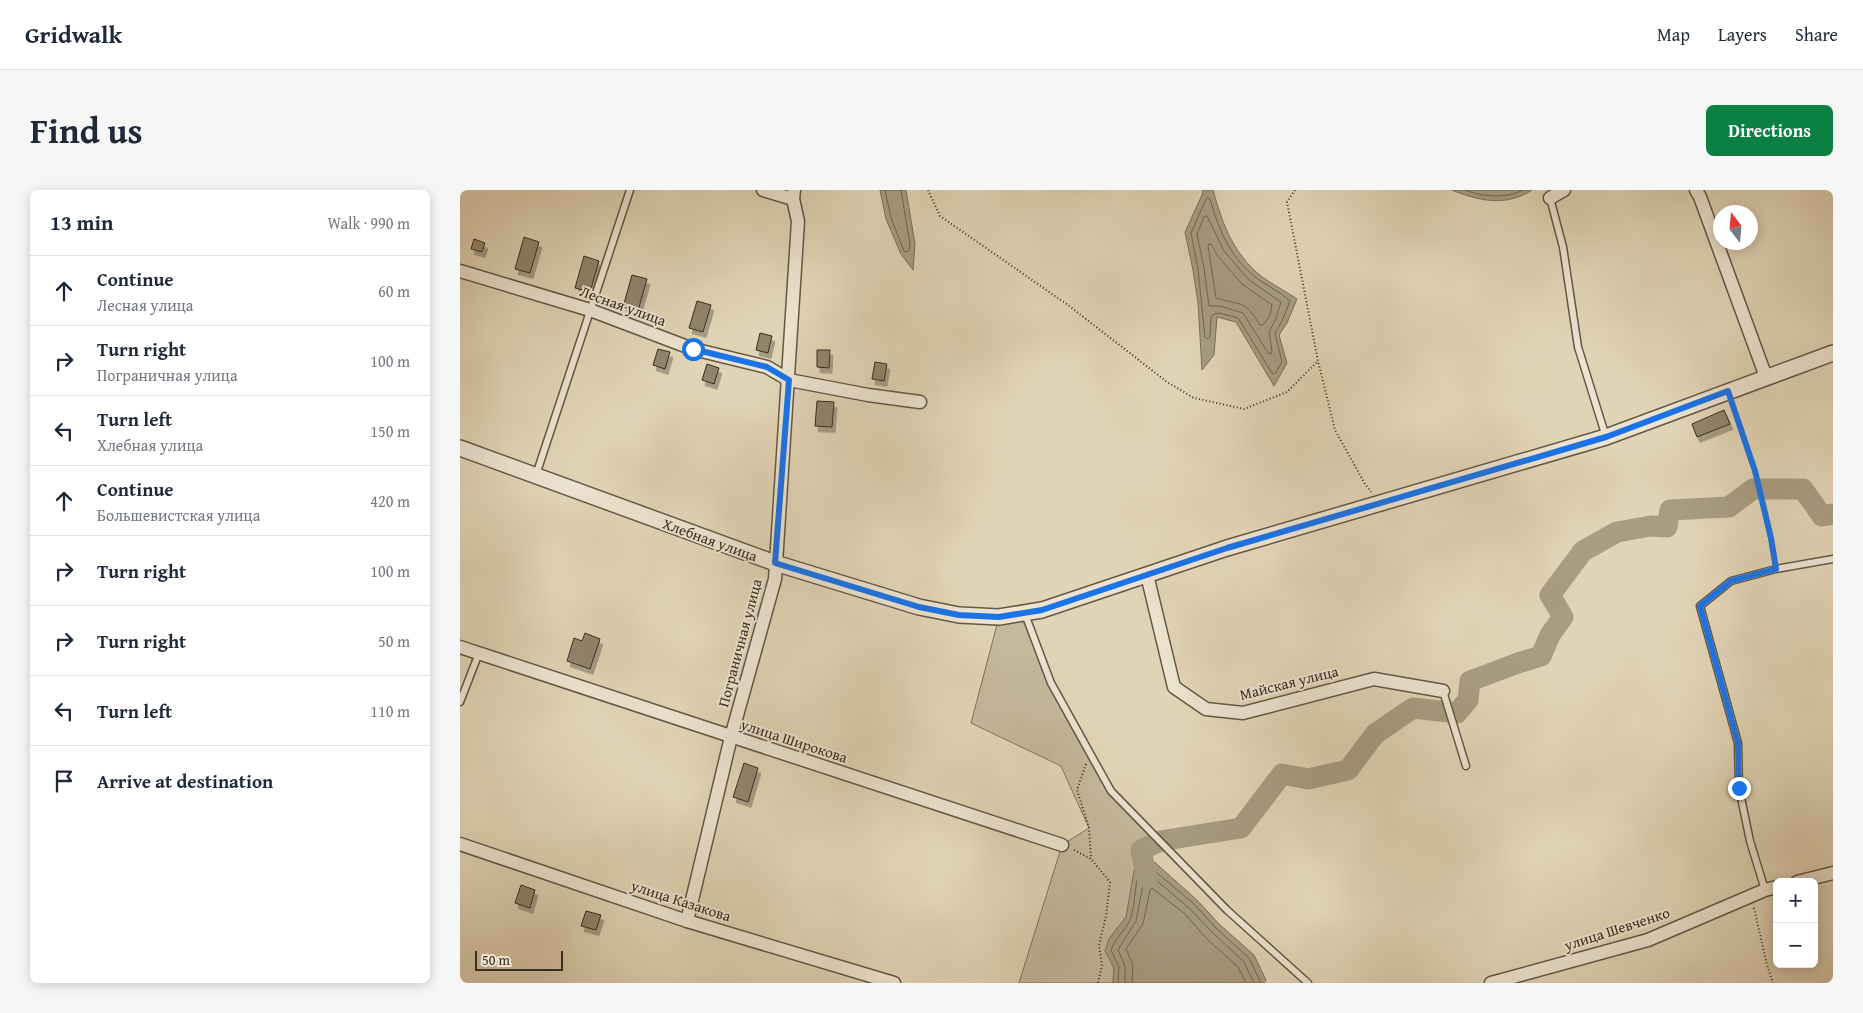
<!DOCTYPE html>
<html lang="en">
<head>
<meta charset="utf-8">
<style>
	body { margin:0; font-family:"Gentium Book Plus",serif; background:#f6f6f7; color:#1f2937 }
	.controls { position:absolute; right:15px; bottom:15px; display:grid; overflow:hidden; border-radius:8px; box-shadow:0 2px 12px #0003 }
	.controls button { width:45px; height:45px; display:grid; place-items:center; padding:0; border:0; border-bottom:1px solid #e0e1e3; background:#fff; color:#1f2937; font:25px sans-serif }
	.compass { position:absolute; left:1253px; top:15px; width:45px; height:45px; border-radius:50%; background:#fff; box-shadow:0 2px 12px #0003; rotate:344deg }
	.scale { position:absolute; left:15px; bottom:12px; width:88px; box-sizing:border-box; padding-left:5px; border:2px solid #3a2e1e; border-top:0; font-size:14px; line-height:18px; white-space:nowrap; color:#3a2e1e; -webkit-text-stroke:4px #ece3d0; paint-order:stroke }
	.stop { position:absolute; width:15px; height:15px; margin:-11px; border:4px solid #1a73e8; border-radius:50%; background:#fff }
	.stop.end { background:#1a73e8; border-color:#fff; box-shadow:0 1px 5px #0008 }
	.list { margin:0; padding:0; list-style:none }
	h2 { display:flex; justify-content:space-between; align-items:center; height:65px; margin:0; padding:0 20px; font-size:21px }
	h2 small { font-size:16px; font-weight:400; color:#747a83 }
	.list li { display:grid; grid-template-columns:32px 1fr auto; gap:15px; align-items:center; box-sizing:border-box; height:70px; padding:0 20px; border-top:1px solid #e0e1e3 }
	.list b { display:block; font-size:19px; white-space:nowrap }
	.list p { margin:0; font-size:16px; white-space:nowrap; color:#747a83 }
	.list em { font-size:16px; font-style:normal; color:#747a83 }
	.icon { flex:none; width:28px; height:28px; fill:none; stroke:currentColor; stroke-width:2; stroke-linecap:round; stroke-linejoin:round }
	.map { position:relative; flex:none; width:1373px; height:793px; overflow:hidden; border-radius:8px }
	header { display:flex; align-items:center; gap:30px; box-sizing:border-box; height:70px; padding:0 25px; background:#fff; border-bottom:1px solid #e0e1e3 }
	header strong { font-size:24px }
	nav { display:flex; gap:28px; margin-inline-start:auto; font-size:18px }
	.intro { display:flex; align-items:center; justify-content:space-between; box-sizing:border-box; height:120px; padding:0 30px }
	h1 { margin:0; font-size:35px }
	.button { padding:12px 22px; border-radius:8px; background:#0b8043; color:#fff; font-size:18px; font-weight:700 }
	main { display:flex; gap:30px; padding:0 30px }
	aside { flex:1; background:#fff; border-radius:8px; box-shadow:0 2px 12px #0003 }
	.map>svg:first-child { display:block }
	.green { fill:#c5b89c; stroke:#80735d }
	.water { fill:#a89c82; stroke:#7c705a }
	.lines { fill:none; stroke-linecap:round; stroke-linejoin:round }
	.shore { stroke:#716550; stroke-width:1 }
	.river { stroke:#a89c82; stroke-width:21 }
	.building { fill:#91846d; stroke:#3a2e1e; filter:url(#shadow) }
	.service-casing { stroke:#645844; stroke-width:9 }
	.minor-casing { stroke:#645844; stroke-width:15 }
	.tertiary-casing { stroke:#645844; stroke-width:18 }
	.path { stroke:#3a2e1e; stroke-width:2; stroke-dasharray:1 2.5; stroke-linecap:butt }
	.service { stroke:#ece3d0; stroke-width:6 }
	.minor { stroke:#ece3d0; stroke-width:12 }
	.tertiary { stroke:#ece3d0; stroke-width:15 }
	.route { stroke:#1a73e8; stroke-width:6 }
	.labels { text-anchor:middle; stroke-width:4; stroke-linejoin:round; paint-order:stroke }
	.street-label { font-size:15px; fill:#3a2e1e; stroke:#ece3d0 }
</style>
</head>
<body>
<header>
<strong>Gridwalk</strong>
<nav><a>Map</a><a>Layers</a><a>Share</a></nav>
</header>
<div class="intro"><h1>Find us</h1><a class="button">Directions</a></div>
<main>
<aside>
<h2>13 min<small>Walk · 990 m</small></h2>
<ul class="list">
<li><svg class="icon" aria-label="ahead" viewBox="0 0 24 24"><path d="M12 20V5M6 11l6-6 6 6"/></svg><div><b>Continue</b><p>Лесная улица</p></div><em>60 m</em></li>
<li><svg class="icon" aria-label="right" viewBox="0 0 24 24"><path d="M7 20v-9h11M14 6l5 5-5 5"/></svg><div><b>Turn right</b><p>Пограничная улица</p></div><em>100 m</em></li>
<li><svg class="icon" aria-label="left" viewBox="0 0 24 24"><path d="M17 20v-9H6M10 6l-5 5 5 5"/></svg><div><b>Turn left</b><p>Хлебная улица</p></div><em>150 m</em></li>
<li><svg class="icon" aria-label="ahead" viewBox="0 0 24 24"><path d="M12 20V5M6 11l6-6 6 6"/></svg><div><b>Continue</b><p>Большевистская улица</p></div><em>420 m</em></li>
<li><svg class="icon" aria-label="right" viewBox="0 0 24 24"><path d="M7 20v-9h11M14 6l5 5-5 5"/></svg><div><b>Turn right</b></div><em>100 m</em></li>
<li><svg class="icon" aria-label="right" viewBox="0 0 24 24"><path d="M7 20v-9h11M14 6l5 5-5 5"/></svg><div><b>Turn right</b></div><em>50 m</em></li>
<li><svg class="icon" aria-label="left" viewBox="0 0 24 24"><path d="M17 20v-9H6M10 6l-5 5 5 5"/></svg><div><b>Turn left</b></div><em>110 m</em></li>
<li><svg class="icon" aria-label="arrive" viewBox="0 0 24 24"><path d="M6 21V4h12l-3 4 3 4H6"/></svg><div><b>Arrive at destination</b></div></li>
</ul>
</aside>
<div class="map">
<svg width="1373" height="793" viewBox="0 0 1373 793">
	<defs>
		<filter id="shadow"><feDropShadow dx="3" dy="5.5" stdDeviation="0" flood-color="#0004"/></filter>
	</defs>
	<rect width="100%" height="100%" fill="#e1d4b6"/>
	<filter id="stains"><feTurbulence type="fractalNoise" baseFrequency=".004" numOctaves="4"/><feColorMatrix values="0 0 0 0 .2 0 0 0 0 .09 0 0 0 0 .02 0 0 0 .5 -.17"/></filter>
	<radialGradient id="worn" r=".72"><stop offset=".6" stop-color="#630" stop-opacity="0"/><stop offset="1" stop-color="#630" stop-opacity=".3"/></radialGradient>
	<!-- green -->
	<path class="green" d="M565,423L591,493L651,601L700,651L680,661L666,727L649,749L654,778L653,793H559L602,655L629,638L601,576L511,533L539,427Z"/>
	<!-- water -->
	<g class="water">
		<path d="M420,0H446L455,54L453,80L441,64L426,29Z"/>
		<path d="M743,0H753C762,32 771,58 795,81C807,92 824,100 837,109L827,133L819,145L827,173L814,196L776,132L757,127L754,165L742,180L738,113L733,80L725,42L742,5Z"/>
		<path d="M992,0H1072C1047,17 1018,11 992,0Z"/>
		<path d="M681,660L738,711L759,734L794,765L806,790L804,793H653L654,778L645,761L649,749L666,727L674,681Z"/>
	</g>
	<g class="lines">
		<!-- shore -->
		<g class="shore">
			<path d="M425,0L431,28L444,61L447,62L449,60L450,54L441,0"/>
			<path d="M1005,0C1022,7 1046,9 1063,0"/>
			<path d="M748,8L750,9C758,38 770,67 794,86C805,95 819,101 830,111L822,131L815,143L822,172L815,184L812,183L778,128L759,123L754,124L751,127L750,147L748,149L745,147L738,79L731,43L746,9Z"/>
			<path d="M747,26L764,61L789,90L821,112L816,128L809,142L812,161L811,164L808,163L783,123L760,116H749L744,78L737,44L744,27Z"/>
			<path d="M749,54L752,55L757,65L782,94L812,115L810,125L803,135H800C784,109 782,116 756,108L748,56Z"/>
			<path d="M658,793L659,777L651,760C655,748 665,741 670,730C677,714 673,684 684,672L734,714L756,738L789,768L801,793"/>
			<path d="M665,793V776L658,760L676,731L685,685L688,683L730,719L752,742L784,772L794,793"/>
			<path d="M672,793L673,775L666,759L683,734L690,700L692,698L725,724L746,748L778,777L786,793"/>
		</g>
		<!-- river -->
		<path class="river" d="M687,688L681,660L700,651L781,638L822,584L848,589L888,580L915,544L953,518L997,523L1008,510L1010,491L1058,473L1081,466L1090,445L1103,427L1090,405L1123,361L1157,342L1191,336L1207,337L1210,320L1269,317L1293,299H1343L1362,326L1373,324"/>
	</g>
	<!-- building -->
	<g class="building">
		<path d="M64,47L79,52L70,83L55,79Z"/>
		<path d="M14,49L25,53L22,62L11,59Z"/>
		<path d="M124,66L139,71L130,102L115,98Z"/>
		<path d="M172,85L187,89L178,121L163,117Z"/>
		<path d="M237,111L251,115L243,142L229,138Z"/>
		<path d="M300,143L312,146L308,163L296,160Z"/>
		<path d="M198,159L210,162L205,179L193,175Z"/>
		<path d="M357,160H370L369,178L357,177Z"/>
		<path d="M415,172L427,174L424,191L412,189Z"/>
		<path d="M247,174L259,178L254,194L242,190Z"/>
		<path d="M357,211L374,212L372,237L355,236Z"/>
		<path d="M1264,220L1270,234L1237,247L1232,234Z"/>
		<path d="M125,443L140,449L130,479L107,471L114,448L122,451Z"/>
		<path d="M284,573L298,578L288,612L273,607Z"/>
		<path d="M61,695L75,700L70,718L55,713Z"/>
		<path d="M126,721L141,725L136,740L121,736Z"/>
	</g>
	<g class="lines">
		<!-- service casing -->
		<g class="service-casing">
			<g id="service">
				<path d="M1090,8L1103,57L1118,157L1146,247"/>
				<path d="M76,285L170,0"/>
				<path d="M565,424L591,493L651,601L767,720L848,793"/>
				<path d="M983,501L1006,576"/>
				<path d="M0,512L19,463"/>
				<path d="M1305,700L1290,651L1279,598L1278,553L1240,416L1271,391L1316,379L1373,369"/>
			</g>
		</g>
		<!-- minor casing -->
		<g class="minor-casing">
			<g id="minor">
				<path d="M303,0L333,9"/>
				<path d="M1236,0L1240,7L1306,187"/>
				<path d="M1090,8L1104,0"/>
				<path d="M0,81L130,120L233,159L307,177L329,190L408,205L460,212"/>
				<path d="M687,385L714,497L746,519L783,523L914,489L983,501"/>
				<path d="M0,457L602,655"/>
				<path d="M0,654L227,731L434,793"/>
				<path d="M1337,692L1373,683"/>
				<path d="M227,731L271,547L315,389L338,31L333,9L334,0"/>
				<path d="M1031,793L1188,750L1305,700L1317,697"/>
			</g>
		</g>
		<!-- tertiary casing -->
		<g class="tertiary-casing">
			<path id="tertiary" d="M0,258L315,373L459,417L499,425L539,427L582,420L767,358L1146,247L1373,163"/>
		</g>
		<!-- path -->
		<g class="path">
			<path d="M468,0L480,26L608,115L707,192L734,208L784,219L827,202L858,171"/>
			<path d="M835,0L827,12L858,171L875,240L905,294L911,302"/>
			<path d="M1273,214L1295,281L1314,372"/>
			<path d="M626,574L617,600L629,638L631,669"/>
			<path d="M614,660L631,669L650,692L646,726L639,755L642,775L638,793"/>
			<path d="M1294,718L1307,775L1313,793"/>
		</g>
		<!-- service -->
		<use href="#service" class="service"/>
		<!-- minor -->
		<use href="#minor" class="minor"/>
		<!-- tertiary -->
		<use href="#tertiary" class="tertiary"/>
	</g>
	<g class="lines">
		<!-- route -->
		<path class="route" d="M233,159L307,177L329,190L315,373L459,417L499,425L539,427L582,420L767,358L1146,247L1268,201L1295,281L1311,348L1316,379L1271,391L1240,416L1278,553L1279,598"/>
	</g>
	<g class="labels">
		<!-- street labels -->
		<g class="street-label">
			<text transform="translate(163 116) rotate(20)" y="5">Лесная улица</text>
			<text transform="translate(250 350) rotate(20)" y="5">Хлебная улица</text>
			<text transform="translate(280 453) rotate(-75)" y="5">Пограничная улица</text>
			<text transform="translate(829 493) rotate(-14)" y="5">Майская улица</text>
			<text transform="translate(334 551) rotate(18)" y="5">улица Широкова</text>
			<text transform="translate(221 711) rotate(18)" y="5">улица Казакова</text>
			<text transform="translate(1157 739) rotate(-18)" y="5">улица Шевченко</text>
		</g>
	</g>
	<rect width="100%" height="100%" filter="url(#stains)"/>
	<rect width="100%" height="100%" fill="url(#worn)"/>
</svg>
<div class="controls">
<button>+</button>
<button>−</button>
</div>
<svg class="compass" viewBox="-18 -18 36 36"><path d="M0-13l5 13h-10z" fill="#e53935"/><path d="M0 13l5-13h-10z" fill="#747a83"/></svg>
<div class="scale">50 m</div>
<div class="stop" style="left:233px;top:159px"></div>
<div class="stop end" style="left:1279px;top:598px"></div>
</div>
</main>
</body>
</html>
